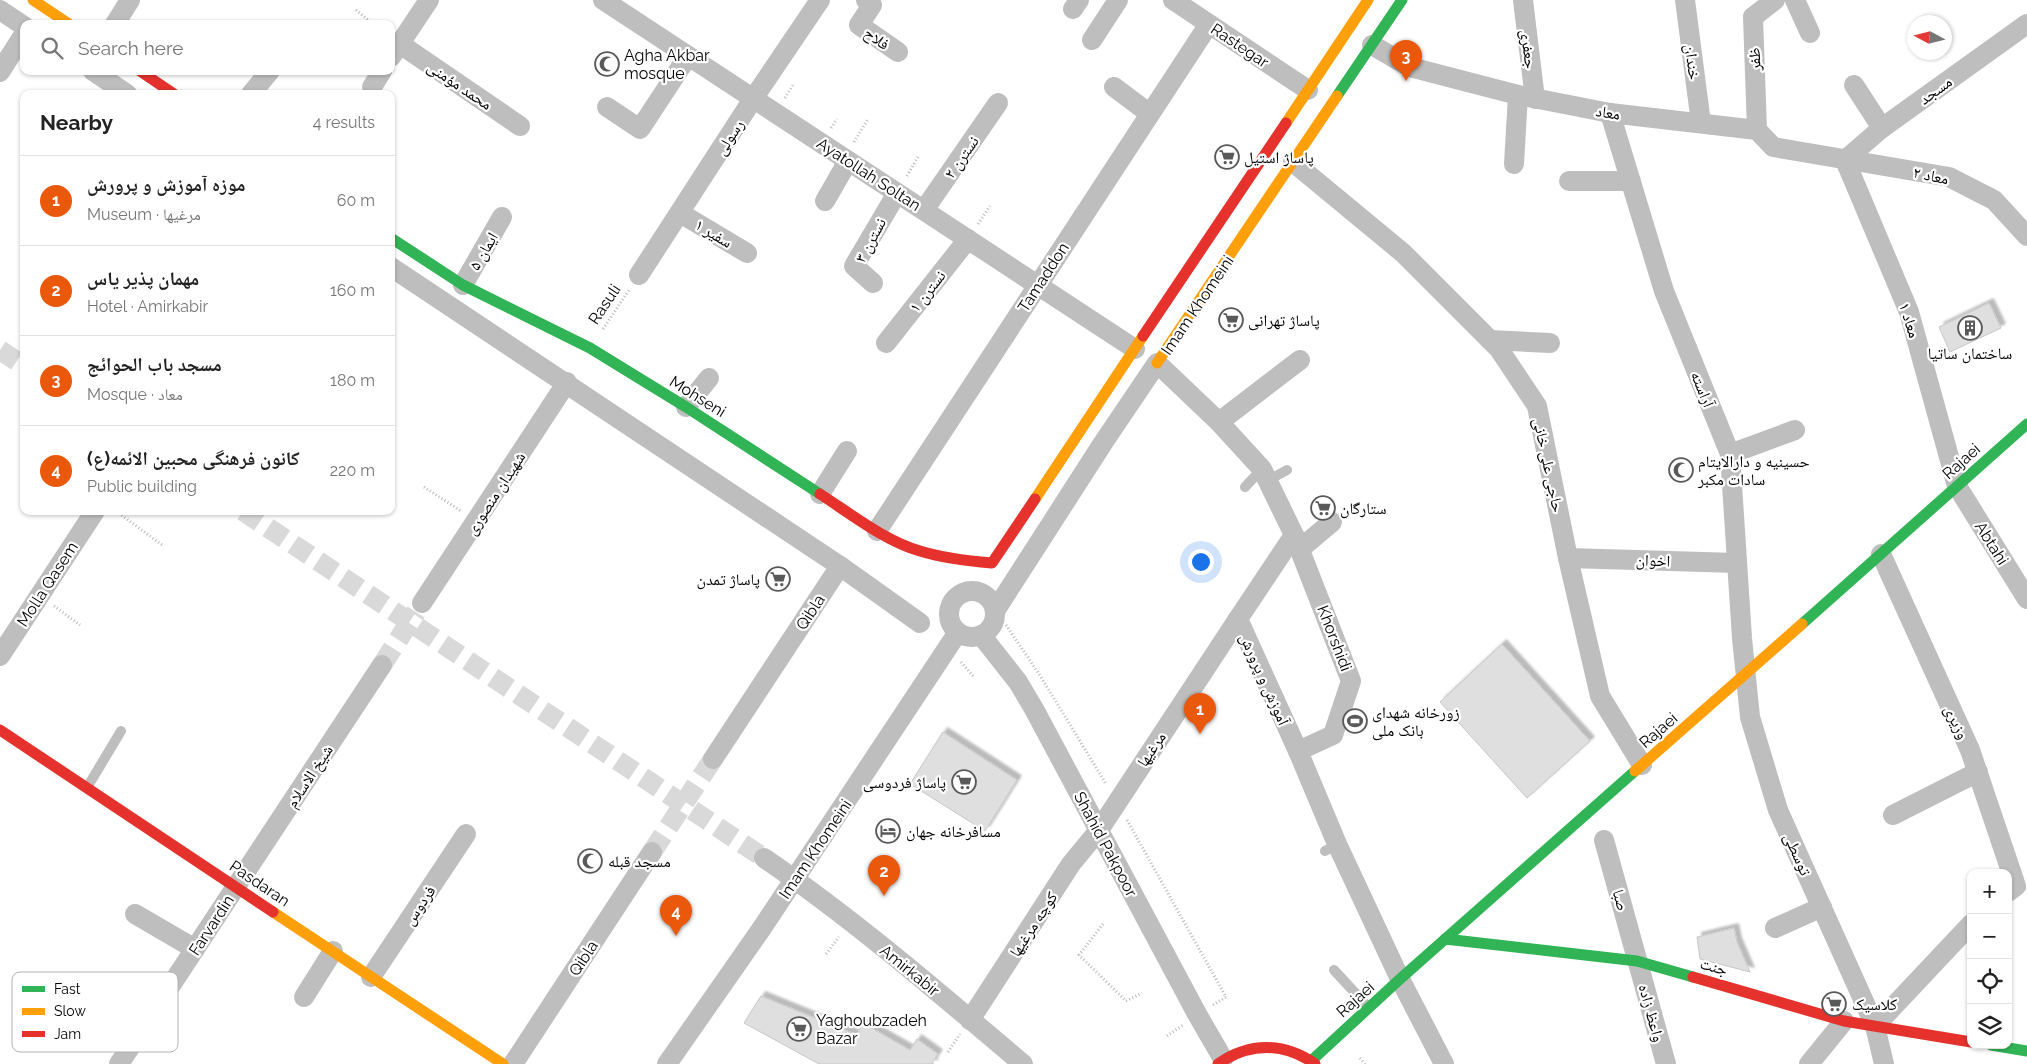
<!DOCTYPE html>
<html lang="en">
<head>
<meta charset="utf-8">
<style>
	body { margin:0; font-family:Raleway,"Noto Naskh Arabic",sans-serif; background:#f2f2f2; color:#222 }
	.controls { position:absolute; right:15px; bottom:15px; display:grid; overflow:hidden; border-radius:10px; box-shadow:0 1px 4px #0004 }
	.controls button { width:45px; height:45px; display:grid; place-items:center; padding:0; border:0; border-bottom:1px solid #e0e0e0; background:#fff; color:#222; font:25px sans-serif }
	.compass { position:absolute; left:1907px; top:15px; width:45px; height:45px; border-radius:50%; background:#fff; box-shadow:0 1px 4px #0004; rotate:277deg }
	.you { position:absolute; left:1200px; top:561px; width:18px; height:18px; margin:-12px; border:4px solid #fff; border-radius:50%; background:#1a73e8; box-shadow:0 0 0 8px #1a73e833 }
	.badge { display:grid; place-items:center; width:32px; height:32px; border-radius:50%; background:#ea580c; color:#fff; font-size:16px; font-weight:700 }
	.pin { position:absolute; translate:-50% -41px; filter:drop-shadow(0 1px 2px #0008) }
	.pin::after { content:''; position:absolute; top:26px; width:18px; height:15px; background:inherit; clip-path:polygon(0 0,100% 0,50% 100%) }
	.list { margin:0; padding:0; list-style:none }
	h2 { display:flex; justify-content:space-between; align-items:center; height:65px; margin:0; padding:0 20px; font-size:21px }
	h2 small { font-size:16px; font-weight:400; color:#767676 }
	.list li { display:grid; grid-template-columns:32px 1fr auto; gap:15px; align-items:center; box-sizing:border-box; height:90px; padding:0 20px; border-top:1px solid #e0e0e0 }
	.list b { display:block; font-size:19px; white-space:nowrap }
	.list p { margin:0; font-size:16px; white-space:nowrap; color:#767676 }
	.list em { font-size:16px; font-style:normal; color:#767676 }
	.icon { flex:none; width:28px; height:28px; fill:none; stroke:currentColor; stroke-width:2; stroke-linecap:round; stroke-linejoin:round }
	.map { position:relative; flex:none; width:2027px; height:1064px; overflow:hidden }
	.search { position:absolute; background:#fff; box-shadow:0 1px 4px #0004; left:20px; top:20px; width:375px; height:55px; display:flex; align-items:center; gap:12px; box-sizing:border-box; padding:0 18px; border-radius:10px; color:#767676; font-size:19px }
	.panel { position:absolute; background:#fff; box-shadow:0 1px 4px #0004; left:20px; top:90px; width:375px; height:425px; border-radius:10px }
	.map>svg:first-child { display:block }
	.building { fill:#dfdfdf; stroke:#c7c7c7; filter:url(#shadow) }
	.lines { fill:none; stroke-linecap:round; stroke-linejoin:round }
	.street-tunnel { stroke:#d9d9d9; stroke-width:20; stroke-dasharray:20 10; stroke-linecap:butt }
	.path { stroke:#b9b9b9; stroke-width:3; stroke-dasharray:1 2.5; stroke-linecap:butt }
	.lane { stroke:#bebebe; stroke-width:10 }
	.street { stroke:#bebebe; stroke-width:20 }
	.fast { stroke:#30b455; stroke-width:11 }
	.slow { stroke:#ff9f0a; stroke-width:11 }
	.jam { stroke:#e5322d; stroke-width:11 }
	.labels { text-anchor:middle; stroke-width:4.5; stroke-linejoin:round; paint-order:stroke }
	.street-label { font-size:16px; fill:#000; stroke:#fff }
	.poi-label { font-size:16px; fill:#000; stroke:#fff; text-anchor:start }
	.key { fill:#fff; stroke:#b2b2b2; stroke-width:1 }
	.key-label { font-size:14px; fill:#000 }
</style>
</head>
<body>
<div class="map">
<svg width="2027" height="1064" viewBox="0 0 2027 1064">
	<defs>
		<filter id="shadow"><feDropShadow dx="4.5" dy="-4.5" stdDeviation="1" flood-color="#0004"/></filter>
	</defs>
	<rect width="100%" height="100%" fill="#fff"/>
	<!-- building -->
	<g class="building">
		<path d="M1989,303L2001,328L1950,352L1939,327Z"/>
		<path d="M1502,644L1590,741L1527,798L1440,702Z"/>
		<path d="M943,732L1017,780L985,831L910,784Z"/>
		<path d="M1734,928L1737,942L1750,972L1700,959L1697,937Z"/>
		<path d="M761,996L857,1035L863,1023L910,1050L917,1039L938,1054L932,1063L934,1064H819L744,1023Z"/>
	</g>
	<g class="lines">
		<!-- street-tunnel -->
		<g class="street-tunnel">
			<path d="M0,350L24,366"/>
			<path d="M243,511L764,858"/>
			<path d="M382,665L416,612"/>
			<path d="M652,852L713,759"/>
		</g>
		<!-- path -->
		<g class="path">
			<path d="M356,10L373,24"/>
			<path d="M785,98L793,85"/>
			<path d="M831,128L837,119"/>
			<path d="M854,142L868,119"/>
			<path d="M907,176L918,157"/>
			<path d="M978,224L990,206"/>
			<path d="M603,329L629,290"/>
			<path d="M424,487L461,511"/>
			<path d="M116,511L162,545"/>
			<path d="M54,606L80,625"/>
			<path d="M1006,625L1041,677L1106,784"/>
			<path d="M961,662L974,677"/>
			<path d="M1127,820L1226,997L1213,1005"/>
			<path d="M1103,924L1079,955L1126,1001L1142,993"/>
			<path d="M826,954L839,937"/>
			<path d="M1167,1036L1183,1025"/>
			<path d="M948,1052L960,1034"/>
			<path d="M1360,1058L1365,1064"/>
		</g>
		<!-- lane -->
		<g class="lane">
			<path d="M1269,480L1287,470"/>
			<path d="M1245,487L1262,469"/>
			<path d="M88,786L121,731"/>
			<path d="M1325,851L1337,844"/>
			<path d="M1334,970L1368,1007"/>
		</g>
		<!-- street -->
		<g class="street">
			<path d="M603,0L1135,349"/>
			<path d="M866,0L872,5L859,25L898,52"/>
			<path d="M1173,0L1308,90"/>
			<path d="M1523,0L1535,99"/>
			<path d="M1685,0L1701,123"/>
			<path d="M1795,0L1810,33"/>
			<path d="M1073,9L1079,0"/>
			<path d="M0,10L24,26"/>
			<path d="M115,24L130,0"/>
			<path d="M1092,40L1118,0"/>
			<path d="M400,44L520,126"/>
			<path d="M1372,45L1410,67L1518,95L1610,113L1757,130L1773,147L1949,177L1994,200L2027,236"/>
			<path d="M391,57L429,0"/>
			<path d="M93,71L127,94"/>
			<path d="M0,72L24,34"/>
			<path d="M1854,85L1882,128"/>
			<path d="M372,87L382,71"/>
			<path d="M1114,87L1150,114"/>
			<path d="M251,94L270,71"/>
			<path d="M607,107L640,129L688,56"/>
			<path d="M1610,113L1664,291L1730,454L1742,638L1750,717L1778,810L1875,1026L1884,1064"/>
			<path d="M1757,130L1753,17L1775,0"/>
			<path d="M1845,160L1909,312L1957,486L2027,599"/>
			<path d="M1845,160L1882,128L2027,24"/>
			<path d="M1293,162L1403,253L1499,349L1537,406L1568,558L1600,696L1642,765"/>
			<path d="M1514,164L1518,95"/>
			<path d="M1569,181H1631"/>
			<path d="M825,201L848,161"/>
			<path d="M924,210L998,103"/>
			<path d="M680,213L747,253"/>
			<path d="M391,267L840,566L920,623"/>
			<path d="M639,275L753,99L820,0"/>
			<path d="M873,283L854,266L897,193"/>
			<path d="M463,285L502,217"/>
			<path d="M1490,340L1550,343"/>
			<path d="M886,343L968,239"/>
			<path d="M686,407L709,378"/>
			<path d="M1219,422L1300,360"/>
			<path d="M1730,454L1795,430"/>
			<path d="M820,494L847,451"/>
			<path d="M877,531L1209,24"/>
			<path d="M1294,535L1351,681L1333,735L1298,751"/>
			<path d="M1300,549L1332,522"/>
			<path d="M1881,554L1970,750L2016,886L2008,892"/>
			<path d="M1568,558L1737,563"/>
			<circle cx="972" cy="614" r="23"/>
			<path d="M422,603L567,382"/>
			<path d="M995,611L1103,443L1157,363L1219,422L1262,469L1294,535L1238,619L1298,751L1337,844L1400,979L1444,1064"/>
			<path d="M981,635L1018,682L1034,709L1197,1014L1223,1059"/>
			<path d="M0,656L95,511"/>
			<path d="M713,759L840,566"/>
			<path d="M1893,815L1978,772"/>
			<path d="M1604,840L1666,1064"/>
			<path d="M764,858C855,920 939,993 1023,1064"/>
			<path d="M135,914L195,949"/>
			<path d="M1775,928L1822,907"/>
			<path d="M371,977L466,834"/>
			<path d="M304,997L333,951"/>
			<path d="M970,1020L1071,864L1099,830L1238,619"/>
			<path d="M1875,1026L1971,924"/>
			<path d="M119,1064L382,665"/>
			<path d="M513,1064L652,852"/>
			<path d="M667,1064L762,928L958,632"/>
			<path d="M1809,1064L1844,1021"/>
		</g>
		<!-- fast -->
		<g class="fast">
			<path d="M1337,96L1402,0"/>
			<path d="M391,238L463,285L590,348L686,407L820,494"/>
			<path d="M1802,624L2027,424"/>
			<path d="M1445,939L1637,961L1693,977"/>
			<path d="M1991,1045L2027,1051"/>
			<path d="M1311,1061L1400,979L1635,771"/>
		</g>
		<!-- slow -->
		<g class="slow">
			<path d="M33,0L69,24"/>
			<path d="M1286,123L1368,0"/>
			<path d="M1157,363L1337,96"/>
			<path d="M1035,499L1143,336"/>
			<path d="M1635,771L1802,624"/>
			<path d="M273,912L503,1064"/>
		</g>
		<!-- jam -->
		<g class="jam">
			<path d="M140,71L174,94"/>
			<path d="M1143,336L1286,123"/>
			<path d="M820,494C851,514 885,541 920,551C943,558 968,561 992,563L1035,499"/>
			<path d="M0,730L273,912"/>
			<path d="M1693,977L1844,1021L1971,1042"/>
			<path d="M1218,1064C1249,1042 1284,1042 1315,1064"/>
		</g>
	</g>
	<!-- icons -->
	<defs>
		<g id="mosque-ring" transform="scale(1.25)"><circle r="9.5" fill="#fff" stroke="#595959" stroke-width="1.5"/><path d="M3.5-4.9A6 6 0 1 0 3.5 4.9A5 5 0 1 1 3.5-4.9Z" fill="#595959"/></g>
		<g id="supermarket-ring" transform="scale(1.25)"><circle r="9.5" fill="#fff" stroke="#595959" stroke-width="1.5"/><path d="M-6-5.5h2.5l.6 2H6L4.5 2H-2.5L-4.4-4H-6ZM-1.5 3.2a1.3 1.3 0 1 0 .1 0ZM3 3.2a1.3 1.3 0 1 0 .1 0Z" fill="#595959"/></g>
		<g id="building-ring" transform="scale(1.25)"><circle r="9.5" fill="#fff" stroke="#595959" stroke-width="1.5"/><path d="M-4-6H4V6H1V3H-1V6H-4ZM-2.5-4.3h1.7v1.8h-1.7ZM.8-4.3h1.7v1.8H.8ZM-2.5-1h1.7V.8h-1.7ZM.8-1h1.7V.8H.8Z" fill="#595959"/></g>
		<g id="stadium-ring" transform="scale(1.25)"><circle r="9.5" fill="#fff" stroke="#595959" stroke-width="1.5"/><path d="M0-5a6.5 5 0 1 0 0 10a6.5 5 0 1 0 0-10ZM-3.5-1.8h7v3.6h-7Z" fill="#595959"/></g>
		<g id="hotel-ring" transform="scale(1.25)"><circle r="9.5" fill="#fff" stroke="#595959" stroke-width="1.5"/><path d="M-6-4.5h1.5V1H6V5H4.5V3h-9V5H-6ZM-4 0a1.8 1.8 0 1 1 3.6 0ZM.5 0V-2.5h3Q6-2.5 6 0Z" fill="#595959"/></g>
	</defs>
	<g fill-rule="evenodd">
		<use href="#mosque-ring" x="607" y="64"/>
		<use href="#supermarket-ring" x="1227" y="157"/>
		<use href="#supermarket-ring" x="1231" y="320"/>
		<use href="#building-ring" x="1970" y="328"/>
		<use href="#mosque-ring" x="1681" y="470"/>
		<use href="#supermarket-ring" x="1323" y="508"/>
		<use href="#supermarket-ring" x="778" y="579"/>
		<use href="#stadium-ring" x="1355" y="721"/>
		<use href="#supermarket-ring" x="964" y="782"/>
		<use href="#hotel-ring" x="888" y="831"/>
		<use href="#mosque-ring" x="590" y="861"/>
		<use href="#supermarket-ring" x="1834" y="1004"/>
		<use href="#supermarket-ring" x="799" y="1029"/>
	</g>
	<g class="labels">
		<!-- street labels -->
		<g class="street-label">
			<text transform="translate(877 38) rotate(35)" y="6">فلاح</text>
			<text transform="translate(1240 45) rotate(34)" y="6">Rastegar</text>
			<text transform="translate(1529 49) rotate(83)" y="6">جعفری</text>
			<text transform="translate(1754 59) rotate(-92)" y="6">ظفر</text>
			<text transform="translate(1693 62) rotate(83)" y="6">خندان</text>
			<text transform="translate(460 85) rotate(34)" y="6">محمد مؤمنی</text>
			<text transform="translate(1935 90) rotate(-36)" y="6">مسجد</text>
			<text transform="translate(1608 112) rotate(9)" y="6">معاد</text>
			<text transform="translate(729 137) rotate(-57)" y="6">رسولی</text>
			<text transform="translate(961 157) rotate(-55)" y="6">نسترن ۲</text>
			<text transform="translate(869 174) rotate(33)" y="6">Ayatollah Soltan</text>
			<text transform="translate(1931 175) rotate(12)" y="6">معاد ۲</text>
			<text transform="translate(714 233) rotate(31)" y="6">سفیر ۱</text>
			<text transform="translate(870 240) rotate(-62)" y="6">نسترن ۳</text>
			<text transform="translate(483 251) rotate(-60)" y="6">ایمان ۵</text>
			<text transform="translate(1043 277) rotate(-57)" y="6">Tamaddon</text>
			<text transform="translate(927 291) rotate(-52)" y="6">نسترن ۱</text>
			<text transform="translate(604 304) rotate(-56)" y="6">Rasuli</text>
			<text transform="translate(1197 305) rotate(-56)" y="6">Imam Khomeini</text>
			<text transform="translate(1910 320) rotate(72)" y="6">معاد ۱</text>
			<text transform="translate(1703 389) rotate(68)" y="6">آراسته</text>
			<text transform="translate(698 396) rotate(32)" y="6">Mohseni</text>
			<text transform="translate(1961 461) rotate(-42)" y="6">Rajaei</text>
			<text transform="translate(1549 465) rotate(78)" y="6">حاجی علی خانی</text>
			<text transform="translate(495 493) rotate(-57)" y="6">شهیدان منصوری</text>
			<text transform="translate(1992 543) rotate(58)" y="6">Abtahi</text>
			<text transform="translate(1653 560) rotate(2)" y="6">اخوان</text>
			<text transform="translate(47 584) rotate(-57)" y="6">Molla Qasem</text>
			<text transform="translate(810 612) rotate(-57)" y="6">Qibla</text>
			<text transform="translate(1335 638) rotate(69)" y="6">Khorshidi</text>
			<text transform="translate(1265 679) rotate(66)" y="6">آموزش و پرورش</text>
			<text transform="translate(1957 722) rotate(65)" y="6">وزیری</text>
			<text transform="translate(1658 730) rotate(-41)" y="6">Rajaei</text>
			<text transform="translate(1151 749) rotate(-56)" y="6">مرغیها</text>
			<text transform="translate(309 776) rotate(-57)" y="6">شیخ الاسلام</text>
			<text transform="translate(1106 844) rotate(62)" y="6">Shahid Pakpoor</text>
			<text transform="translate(815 849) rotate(-56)" y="6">Imam Khomeini</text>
			<text transform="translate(1798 854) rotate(66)" y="6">توسطی</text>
			<text transform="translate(260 883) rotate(34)" y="6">Pasdaran</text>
			<text transform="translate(1621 900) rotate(75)" y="6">صبا</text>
			<text transform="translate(419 905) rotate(-56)" y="6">فردوس</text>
			<text transform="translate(1033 924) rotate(-57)" y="6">کوچه مرغیها</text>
			<text transform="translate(211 925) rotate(-57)" y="6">Farvardin</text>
			<text transform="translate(583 958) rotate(-57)" y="6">Qibla</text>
			<text transform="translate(1714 966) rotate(16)" y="6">جنت</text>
			<text transform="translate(910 970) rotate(39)" y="6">Amirkabir</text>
			<text transform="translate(1355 999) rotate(-42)" y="6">Rajaei</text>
			<text transform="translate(1652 1013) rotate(75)" y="6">واعظ زاده</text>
		</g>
		<!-- poi labels -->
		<g class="poi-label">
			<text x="624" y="61">Agha Akbar<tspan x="624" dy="18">mosque</tspan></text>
			<text x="1244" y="163">پاساژ استیل</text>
			<text x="1248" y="326">پاساژ تهرانی</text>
			<text x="1970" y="359" text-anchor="middle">ساختمان ساتیا</text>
			<text x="1698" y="467">حسینیه و دارالایتام<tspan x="1698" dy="18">سادات مکبر</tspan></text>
			<text x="1340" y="514">ستارگان</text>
			<text x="760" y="585" text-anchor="end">پاساژ تمدن</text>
			<text x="1372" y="718">زورخانه شهدای<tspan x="1372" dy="18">بانک ملی</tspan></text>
			<text x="946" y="788" text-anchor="end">پاساژ فردوسی</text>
			<text x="906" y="837">مسافرخانه جهان</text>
			<text x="608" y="867">مسجد قبله</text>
			<text x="1852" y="1010">کلاسیک</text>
			<text x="816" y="1026">Yaghoubzadeh<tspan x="816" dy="18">Bazar</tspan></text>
		</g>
	</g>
	<!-- legend -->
	<rect x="12" y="972" width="166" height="80" rx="8" class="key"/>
	<rect x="22" y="986" width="23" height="6" fill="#30b455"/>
	<rect x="22" y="1008" width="23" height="7" fill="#ff9f0a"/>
	<rect x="22" y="1031" width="23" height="6" fill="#e5322d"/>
	<g class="key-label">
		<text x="54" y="994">Fast</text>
		<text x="54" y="1016">Slow</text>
		<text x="54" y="1039">Jam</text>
	</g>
</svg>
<div class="controls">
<button>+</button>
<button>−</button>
<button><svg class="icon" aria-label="locate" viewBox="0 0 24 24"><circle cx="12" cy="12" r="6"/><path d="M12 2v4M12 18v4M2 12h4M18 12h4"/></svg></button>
<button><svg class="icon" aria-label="layers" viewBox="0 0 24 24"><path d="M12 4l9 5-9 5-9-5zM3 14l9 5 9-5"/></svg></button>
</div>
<svg class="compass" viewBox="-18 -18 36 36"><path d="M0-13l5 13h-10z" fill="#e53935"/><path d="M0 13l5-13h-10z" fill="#767676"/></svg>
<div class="you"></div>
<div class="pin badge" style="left:1200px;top:734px">1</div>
<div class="pin badge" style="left:884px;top:896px">2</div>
<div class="pin badge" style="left:1406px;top:81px">3</div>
<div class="pin badge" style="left:676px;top:936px">4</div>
<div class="search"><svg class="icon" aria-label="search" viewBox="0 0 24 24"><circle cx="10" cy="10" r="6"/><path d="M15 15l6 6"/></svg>Search here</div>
<section class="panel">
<h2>Nearby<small>4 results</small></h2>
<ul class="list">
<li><span class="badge">1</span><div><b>موزه آموزش و پرورش</b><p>Museum · مرغیها</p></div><em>60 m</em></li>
<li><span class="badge">2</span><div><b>مهمان پذیر یاس</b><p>Hotel · Amirkabir</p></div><em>160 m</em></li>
<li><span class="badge">3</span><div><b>مسجد باب الحوائج</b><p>Mosque · معاد</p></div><em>180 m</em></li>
<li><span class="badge">4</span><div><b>کانون فرهنگی محبین الائمه(ع)</b><p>Public building</p></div><em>220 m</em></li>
</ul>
</section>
</div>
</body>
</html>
